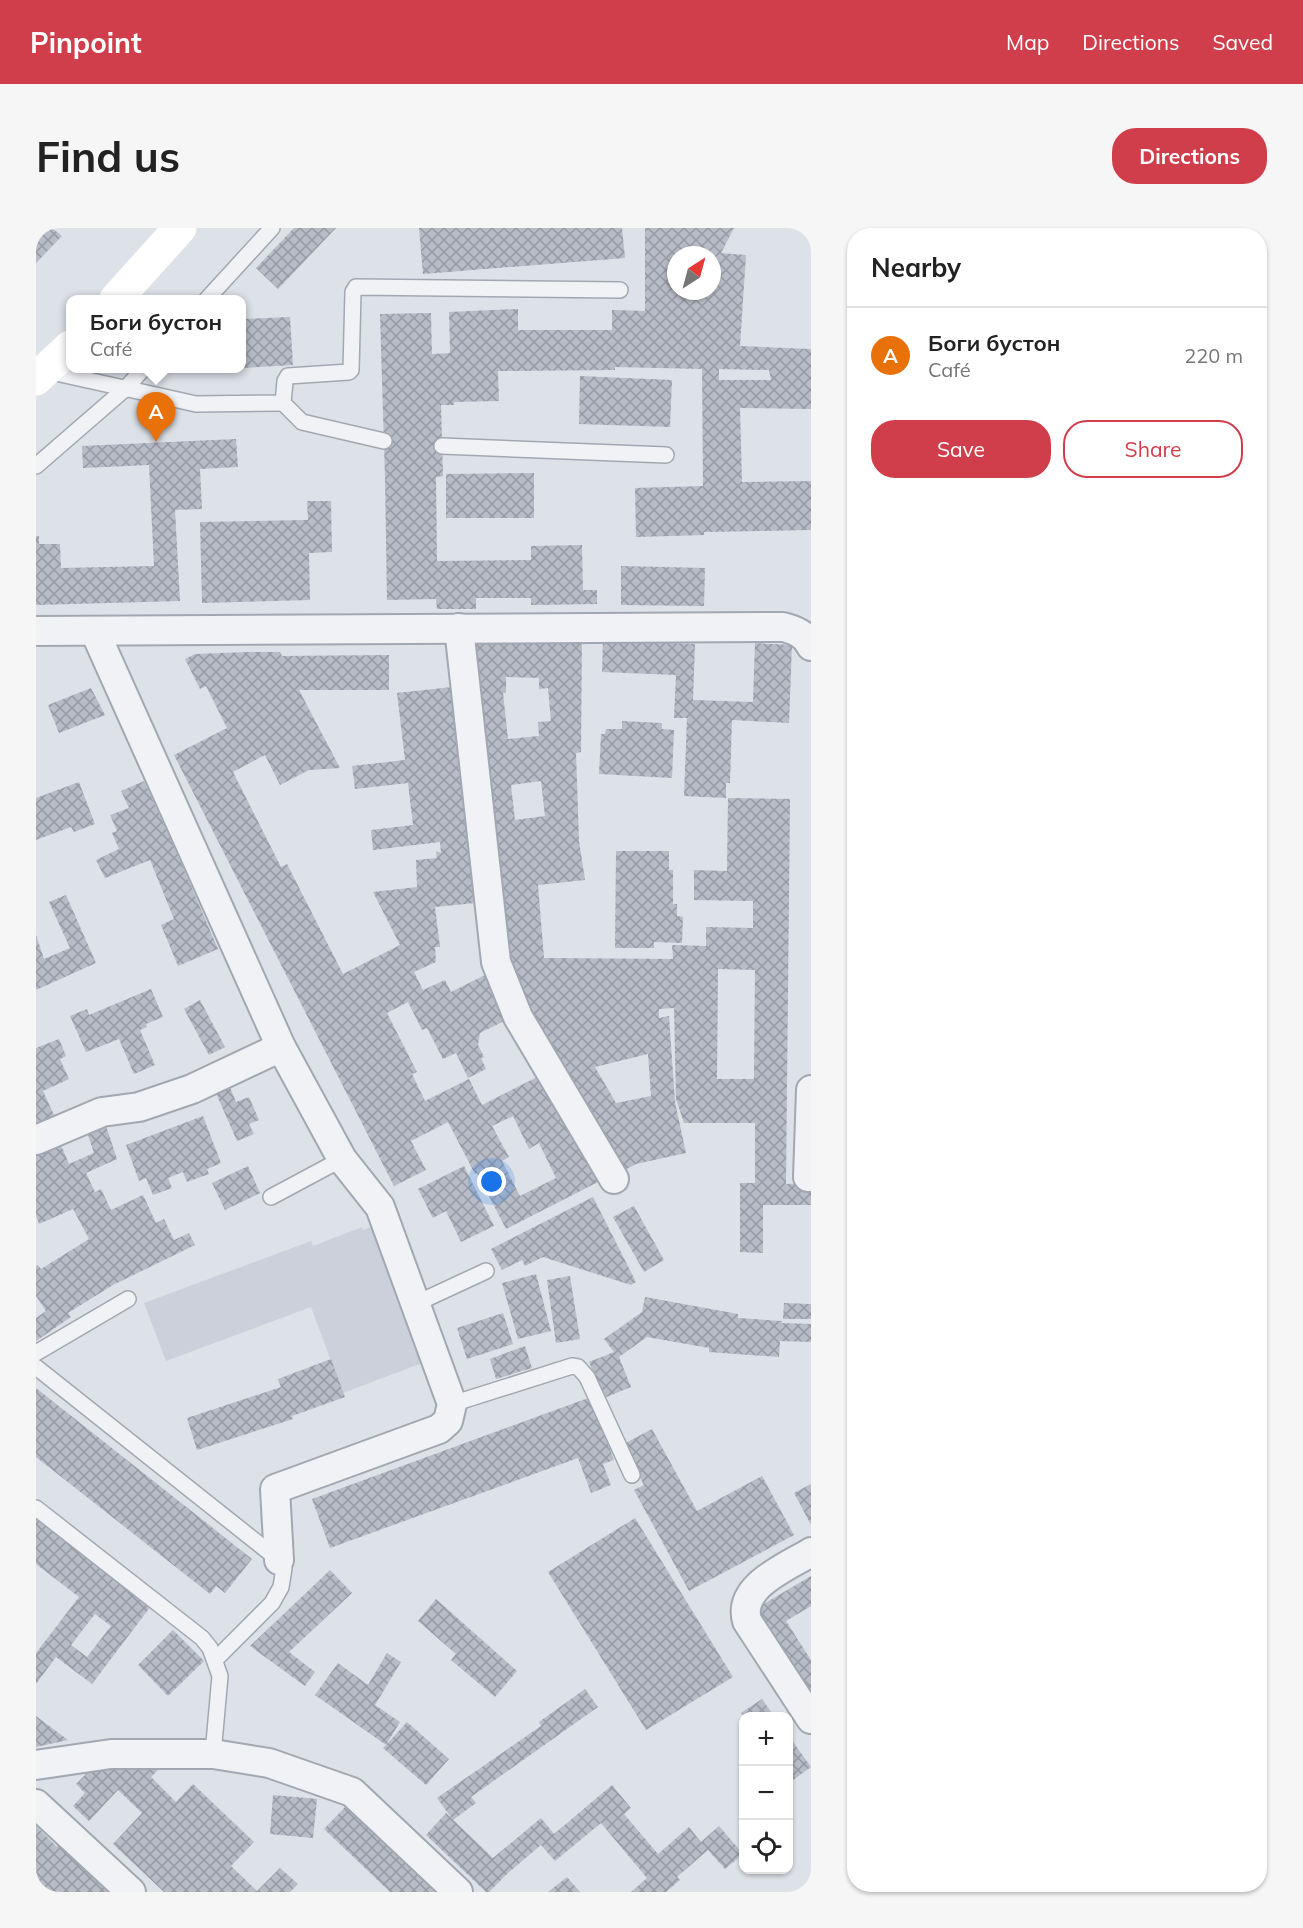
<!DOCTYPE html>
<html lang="en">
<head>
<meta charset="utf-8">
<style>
	body { margin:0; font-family:Mulish,sans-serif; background:#f6f6f6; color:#222 }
	.controls { position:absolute; right:18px; bottom:18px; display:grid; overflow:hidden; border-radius:12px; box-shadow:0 2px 4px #0004 }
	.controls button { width:54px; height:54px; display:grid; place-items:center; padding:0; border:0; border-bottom:2px solid #e0e0e0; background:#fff; color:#222; font:30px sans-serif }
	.compass { position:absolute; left:631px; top:18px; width:54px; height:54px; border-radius:50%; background:#fff; box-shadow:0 2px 4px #0004; rotate:36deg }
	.you { position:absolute; left:456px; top:954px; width:21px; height:21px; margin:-15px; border:4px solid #fff; border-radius:50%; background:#1a73e8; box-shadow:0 0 0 9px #1a73e833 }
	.badge { display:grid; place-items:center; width:39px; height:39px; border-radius:50%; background:#d13e4b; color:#fff; font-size:20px; font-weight:700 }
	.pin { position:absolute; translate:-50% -50px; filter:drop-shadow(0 2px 3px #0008) }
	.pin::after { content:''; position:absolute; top:32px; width:21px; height:18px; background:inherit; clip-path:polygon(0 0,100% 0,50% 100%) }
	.popup { position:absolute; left:30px; top:67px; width:180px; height:78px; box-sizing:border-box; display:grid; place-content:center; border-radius:12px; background:#fff; filter:drop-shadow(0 2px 4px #0005); font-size:20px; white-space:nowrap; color:#767676 }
	.popup b { font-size:22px; color:#222 }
	.popup::after { content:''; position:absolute; left:50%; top:100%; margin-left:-12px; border:12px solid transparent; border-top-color:#fff }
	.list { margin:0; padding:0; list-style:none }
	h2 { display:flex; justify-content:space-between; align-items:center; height:78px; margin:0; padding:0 24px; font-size:26px }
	h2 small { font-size:20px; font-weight:400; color:#767676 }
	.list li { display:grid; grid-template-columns:39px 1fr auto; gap:18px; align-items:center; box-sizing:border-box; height:96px; padding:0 24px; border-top:2px solid #e0e0e0 }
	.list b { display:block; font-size:22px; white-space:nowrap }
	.list p { margin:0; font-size:20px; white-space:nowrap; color:#767676 }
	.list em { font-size:20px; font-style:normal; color:#767676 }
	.actions { display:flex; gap:12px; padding:18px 24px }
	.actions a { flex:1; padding:14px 0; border:2px solid #d13e4b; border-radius:24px; text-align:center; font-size:21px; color:#d13e4b }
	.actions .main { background:#d13e4b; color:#fff }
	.icon { flex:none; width:33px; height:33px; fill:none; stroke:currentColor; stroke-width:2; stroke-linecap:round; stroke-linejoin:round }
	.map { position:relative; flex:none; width:775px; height:1664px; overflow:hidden; border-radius:24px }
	header { display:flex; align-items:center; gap:36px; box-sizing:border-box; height:84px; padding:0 30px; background:#d13e4b; color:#fff }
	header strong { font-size:28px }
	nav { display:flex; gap:33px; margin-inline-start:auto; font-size:21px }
	.intro { display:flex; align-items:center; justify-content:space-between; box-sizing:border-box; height:144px; padding:0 36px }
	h1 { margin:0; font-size:42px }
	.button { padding:15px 27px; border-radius:24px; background:#d13e4b; color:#fff; font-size:21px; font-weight:700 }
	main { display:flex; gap:36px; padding:0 36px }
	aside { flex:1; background:#fff; border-radius:24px; box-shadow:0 2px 4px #0004 }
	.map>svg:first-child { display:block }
	.built { fill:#cbd0da }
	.building { fill:url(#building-cross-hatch); fill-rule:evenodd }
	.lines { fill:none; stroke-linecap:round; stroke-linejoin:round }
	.lane-casing { stroke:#a2a8b2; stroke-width:18 }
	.street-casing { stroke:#a2a8b2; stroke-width:32 }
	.lane { stroke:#f0f2f6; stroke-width:15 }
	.street { stroke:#f0f2f6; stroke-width:28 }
	.secondary { stroke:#fff; stroke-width:33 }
</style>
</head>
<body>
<header>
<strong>Pinpoint</strong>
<nav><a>Map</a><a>Directions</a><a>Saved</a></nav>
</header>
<div class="intro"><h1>Find us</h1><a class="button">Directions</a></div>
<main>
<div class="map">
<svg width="775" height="1664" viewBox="0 0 775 1664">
	<defs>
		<pattern id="building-cross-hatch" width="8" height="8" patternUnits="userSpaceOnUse" patternTransform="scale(1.5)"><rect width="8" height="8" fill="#b7bcc7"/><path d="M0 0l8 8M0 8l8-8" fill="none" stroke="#9599a3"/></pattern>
	</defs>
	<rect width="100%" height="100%" fill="#dde1e8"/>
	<!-- built -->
	<path class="built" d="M326,999L327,1002L335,999L386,1135L307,1165L275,1079L130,1133L108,1075L275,1013L277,1018Z"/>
	<!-- building -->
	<g class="building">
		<path d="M0,0H16L26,8L0,35Z"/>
		<path d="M258,0H300L242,61L220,40Z"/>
		<path d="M383,0H586L589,30L387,46Z"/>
		<path d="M609,0H698L685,25L710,27L704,118L775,121V181L704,180L706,254L775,253V302L668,304V307L600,309L599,260L667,258L666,141L579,139V142L462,143L463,173L418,174V177H405L407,248L400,249L401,333L495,332V318L546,317L547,362H561V376L495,377V370H440V381H401L400,371L351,372L349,250L344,86L395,85L396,126L414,125L413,84L482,81V102H576V82L609,83ZM640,27H676V63H640ZM683,141L733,142L735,152H683Z"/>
		<path d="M254,89L257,137L206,140V91Z"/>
		<path d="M544,148L636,152L634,199L543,196Z"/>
		<path d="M200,211L202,239L164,241L166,281L139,282L144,373L0,377V308H3V316H24L25,340L118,338L113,237L47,240L46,218Z"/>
		<path d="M498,245V290H410V246Z"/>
		<path d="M271,273H295L296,324L273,325L274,372L166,375L164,294L272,292Z"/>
		<path d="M585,338L669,340L668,378L585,377Z"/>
		<path d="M436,411L546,412L545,524L540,525L543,613L549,652L502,657L508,730L637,731L636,717L670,718V699L717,700V673L658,672V642L691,643L692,570L754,571L750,956L775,955V977H727V1025L704,1024V955H719V895H648L640,871L638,780L623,781V790L633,788L639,874L650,925L600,936L589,942L515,817L491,779L476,737L469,681H466ZM470,449L503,450V461L512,460L515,493L502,494L503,508L472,511L467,465H470ZM505,553L509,588L479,592L475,557ZM682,741L719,742L718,851H681ZM612,826L615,868L580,875L559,839Z"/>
		<path d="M567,412L659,416L657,472L717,474L719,415L756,417L753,495L696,492L694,555H690V570L648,568L651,490H638L640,447L566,444Z"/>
		<path d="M213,424H244L246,428L353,427V462H263L304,540L273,542L244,557L229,527L197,544L245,639L251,636L307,746L364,717L337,664L381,659L380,632L401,630L400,623L405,625L404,614L337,622L335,602L377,597L372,555L319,561L316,538L369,532L361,465L416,459L424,525H421L439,675L399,679L404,719H399L400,734L378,744L387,762L409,752L415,764L449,747L472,791L444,805L442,817L448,829L445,830L450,841L432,850L420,825L407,831L391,800L386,802L372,774L351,785L381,844L376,846L389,873L433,851L446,877L507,846L562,954L470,1001L441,945L439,946L412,894L375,913L390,942L358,958L138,527L191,500L170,458L164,461L149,431L159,426ZM477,888L493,921L503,915L520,950L484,968L466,933L473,929L456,898Z"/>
		<path d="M55,460L69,487L23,505L12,477Z"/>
		<path d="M586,493L626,495V501L638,502L636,550L563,546L565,506H569L570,501H586Z"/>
		<path d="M108,553L140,623L182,721L142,738L125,697L138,691L114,632L69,650L60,632L83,621L76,605L81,603L74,587L93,580L85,563Z"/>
		<path d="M43,554L59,596L38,604L35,599L0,612V570Z"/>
		<path d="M580,623H633V642H637V676H641V688L647,689L646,715L618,714V720H579Z"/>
		<path d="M30,667L60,735L0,762V707L8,731L34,720L13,674Z"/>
		<path d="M115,761L127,789L110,796L111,799L104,802L119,837L98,846L83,811L50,824L34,788L51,781L53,787Z"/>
		<path d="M164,772L189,819L173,827L148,781Z"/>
		<path d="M23,811L30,828L24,831L33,851L7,863L18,887L0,895V820Z"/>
		<path d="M193,857L200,874L213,869L223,892L213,896L218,906L201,913L179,863Z"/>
		<path d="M167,888L185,935L171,941L173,946L151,954L147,944L132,950L136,960L117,967L110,950L103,953L90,917Z"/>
		<path d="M69,895L81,931L50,945L59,964L65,961L75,982L107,967L120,995L128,991L138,1012L153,1005L159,1017L77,1057L32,1085L35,1089L0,1113V1090L10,1083L0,1068V1038L2,1037L5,1041L53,1011L37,981L3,996L0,988V920L22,910L33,936L58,925L50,901Z"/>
		<path d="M212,938L224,965L189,982L176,955Z"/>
		<path d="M428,938L458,998L425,1014L410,983L397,990L382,961Z"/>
		<path d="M557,969L600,1054L595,1057L507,1029L489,1038L486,1032L466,1042L455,1021Z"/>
		<path d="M598,978L628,1032L608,1044L577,989Z"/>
		<path d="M500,1046L515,1103L482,1111L466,1055Z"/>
		<path d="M534,1048L544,1111L520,1115L511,1052Z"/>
		<path d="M609,1069L702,1086V1090L746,1093L745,1095L775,1096V1114L744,1113L743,1129L673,1124V1120L611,1109L583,1129L595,1159L568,1170L553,1134L578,1124L568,1111L606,1084Z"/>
		<path d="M748,1075L775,1076V1091H747Z"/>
		<path d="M467,1085L477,1116L431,1131L421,1100Z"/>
		<path d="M489,1118L496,1140L460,1151L454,1131Z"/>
		<path d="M295,1131L309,1169L256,1188L257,1191L161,1222L151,1190L245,1159L242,1151Z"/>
		<path d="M0,1160L216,1331L189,1365L180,1358L174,1366L0,1229Z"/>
		<path d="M555,1169L578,1232L567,1236L575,1257L555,1265L542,1230L294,1320L276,1271Z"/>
		<path d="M616,1201L661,1283L726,1248L758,1307L653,1363L598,1262L608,1257L586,1217Z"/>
		<path d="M775,1256V1297L758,1265Z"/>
		<path d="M0,1290L115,1378L56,1456L20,1429L0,1456V1425L43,1369L0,1336ZM59,1386L75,1398L51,1429L35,1417Z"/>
		<path d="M599,1290L697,1449L610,1502L512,1344Z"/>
		<path d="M294,1342L316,1365L253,1424L279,1444L269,1458L214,1418Z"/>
		<path d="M775,1348V1378L750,1393L775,1432V1470L714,1384Z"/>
		<path d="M400,1371L481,1443L459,1469L415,1432L420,1426L382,1393Z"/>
		<path d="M137,1402L168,1433L132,1468L102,1437Z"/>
		<path d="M351,1425L365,1434L339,1477L364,1494L350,1517L371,1494L413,1531L390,1557L347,1520L350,1517L279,1467L302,1435L332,1457Z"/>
		<path d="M549,1461L562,1479L435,1569L440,1575L417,1592L401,1570L505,1498L503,1494Z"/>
		<path d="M726,1471L738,1488H708L705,1485Z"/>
		<path d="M0,1488L32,1512L0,1519Z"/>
		<path d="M755,1511L775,1539L753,1555V1513Z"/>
		<path d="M57,1539H125L115,1549L140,1574L157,1556L218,1614L195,1638L221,1663L244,1640L262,1656L254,1664H128L77,1616L106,1585L82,1562L53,1593L37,1578L49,1565L40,1556Z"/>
		<path d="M576,1557L595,1580L588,1586L622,1626L653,1599L665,1614L683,1598L707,1626L689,1641L672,1622L641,1649L644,1652L630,1664H595L611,1650L565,1595L519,1633L505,1617L472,1645L453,1664H450L390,1607L410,1585L457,1630L505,1590L518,1606Z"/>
		<path d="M237,1567L281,1571L277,1610L234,1606Z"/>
		<path d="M312,1576L405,1664H354L288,1601Z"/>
		<path d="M0,1598L21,1619L23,1617L73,1664H14L7,1658L0,1664Z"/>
		<path d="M531,1649L544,1664H512Z"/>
	</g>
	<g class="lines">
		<!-- lane casing -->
		<g class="lane-casing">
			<g id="lane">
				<path d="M171,71L236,0"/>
				<path d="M11,143L160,176L247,175L249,153L252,148L313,144L315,142L317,64L320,59L584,62"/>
				<path d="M247,175L266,194L348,213"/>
				<path d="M406,218L630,227"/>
				<path d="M0,238L90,160L108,140"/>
				<path d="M235,969L306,931"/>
				<path d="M379,1076L450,1043"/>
				<path d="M0,1125L92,1071"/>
				<path d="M0,1139L243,1332L248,1340L245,1359L236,1375L179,1432"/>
				<path d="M416,1176L536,1138L542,1139L551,1149L596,1247"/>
				<path d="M0,1280L166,1410L174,1420L184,1448L177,1526"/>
			</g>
		</g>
		<!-- street casing -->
		<g class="street-casing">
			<g id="street">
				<path d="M423,400L460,734L482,789L578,951"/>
				<path d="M0,403L747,399C759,402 769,406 775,418"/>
				<path d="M59,404L245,819L306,931L344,979L416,1176L412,1193L403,1201L239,1261L243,1332"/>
				<path d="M0,912L66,884L103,879L156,861L245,819"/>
				<path d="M772,949L775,862"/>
				<path d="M775,1324C751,1339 701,1358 711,1393L775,1491"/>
				<path d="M0,1537L75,1526H177L233,1535L316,1564L422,1664"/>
				<path d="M0,1576L95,1664"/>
			</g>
		</g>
		<!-- lane -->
		<use href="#lane" class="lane"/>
		<!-- street -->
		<use href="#street" class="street"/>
		<!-- secondary -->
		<g class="secondary">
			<path d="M80,71L144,0"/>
			<path d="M0,151L34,119"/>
		</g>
	</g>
</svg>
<div class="controls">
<button>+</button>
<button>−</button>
<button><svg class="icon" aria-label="locate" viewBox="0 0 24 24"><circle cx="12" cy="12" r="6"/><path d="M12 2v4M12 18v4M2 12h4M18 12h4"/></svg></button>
</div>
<svg class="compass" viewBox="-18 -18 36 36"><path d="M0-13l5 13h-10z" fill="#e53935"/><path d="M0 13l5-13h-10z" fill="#767676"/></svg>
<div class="you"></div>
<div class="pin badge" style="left:120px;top:214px;background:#e8710a">A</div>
<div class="popup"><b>Боги бустон</b>Café</div>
</div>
<aside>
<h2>Nearby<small></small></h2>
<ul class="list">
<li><span class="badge" style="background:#e8710a">A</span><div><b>Боги бустон</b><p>Café</p></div><em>220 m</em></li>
</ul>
<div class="actions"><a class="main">Save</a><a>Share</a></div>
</aside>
</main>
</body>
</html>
